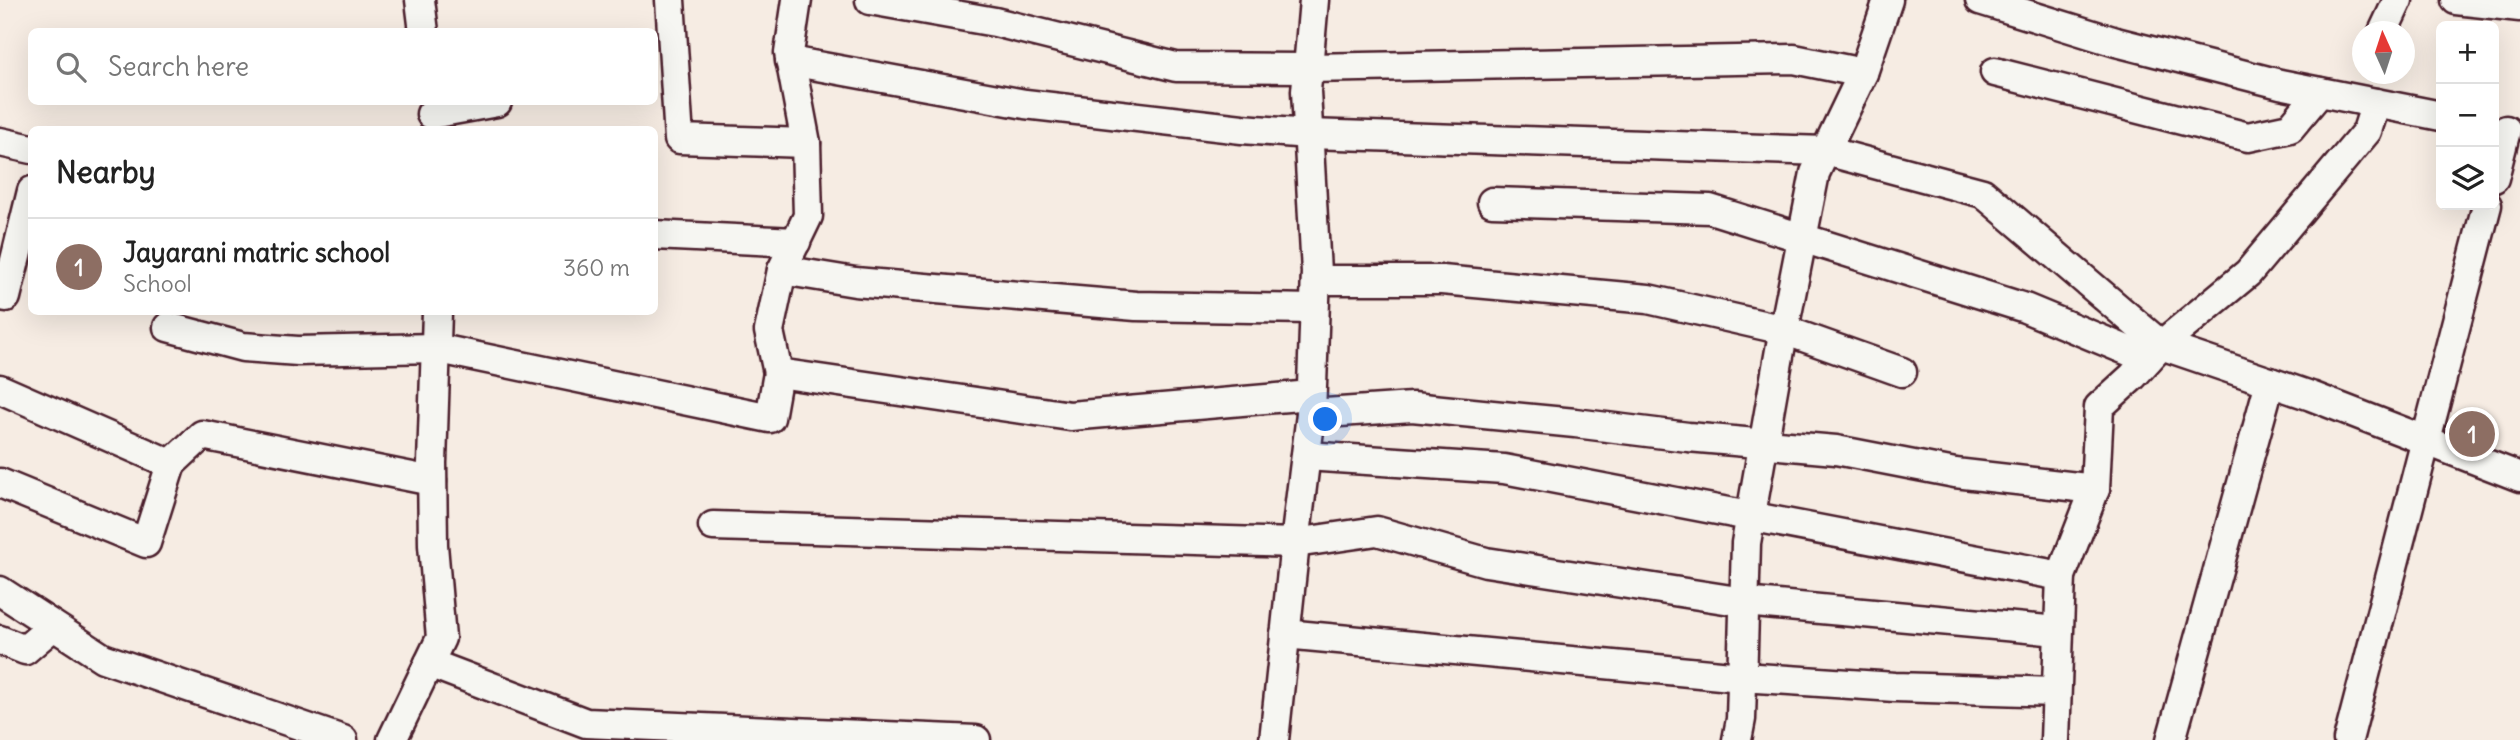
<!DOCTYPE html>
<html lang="en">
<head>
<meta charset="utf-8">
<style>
	body { margin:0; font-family:Delius,sans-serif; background:#f2f2f2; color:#222 }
	.controls { position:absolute; right:21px; top:21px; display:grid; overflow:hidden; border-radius:10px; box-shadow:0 7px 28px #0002 }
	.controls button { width:63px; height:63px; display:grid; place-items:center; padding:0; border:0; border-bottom:2px solid #e0e0e0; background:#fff; color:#222; font:35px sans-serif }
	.compass { position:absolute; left:2352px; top:21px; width:63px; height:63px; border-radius:50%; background:#fff; box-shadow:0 7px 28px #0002; rotate:357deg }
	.you { position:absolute; left:1326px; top:420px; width:24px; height:24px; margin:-18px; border:5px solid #fff; border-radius:50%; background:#1a73e8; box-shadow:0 0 0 10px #1a73e833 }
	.badge { display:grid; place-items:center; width:46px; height:46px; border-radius:50%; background:#d93025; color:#fff; font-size:23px; font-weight:700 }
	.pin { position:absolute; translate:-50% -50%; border:4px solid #fff; box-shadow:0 2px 7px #0006 }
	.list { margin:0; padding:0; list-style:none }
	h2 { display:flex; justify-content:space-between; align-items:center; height:91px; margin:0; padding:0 28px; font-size:30px }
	h2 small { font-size:23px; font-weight:400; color:#767676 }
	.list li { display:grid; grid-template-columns:46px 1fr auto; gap:21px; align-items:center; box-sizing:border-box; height:98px; padding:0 28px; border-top:2px solid #e0e0e0 }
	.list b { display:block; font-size:26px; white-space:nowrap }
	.list p { margin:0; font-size:23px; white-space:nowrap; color:#767676 }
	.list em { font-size:23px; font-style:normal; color:#767676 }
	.icon { flex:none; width:38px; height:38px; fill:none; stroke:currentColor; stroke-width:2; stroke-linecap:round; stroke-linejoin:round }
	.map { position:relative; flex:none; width:2520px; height:740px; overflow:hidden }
	.search { position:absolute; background:#fff; box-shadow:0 7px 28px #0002; left:28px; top:28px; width:630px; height:77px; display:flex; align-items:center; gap:18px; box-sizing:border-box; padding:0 24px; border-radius:10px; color:#767676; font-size:26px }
	.panel { position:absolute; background:#fff; box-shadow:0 7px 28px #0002; left:28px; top:126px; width:630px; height:189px; border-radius:10px }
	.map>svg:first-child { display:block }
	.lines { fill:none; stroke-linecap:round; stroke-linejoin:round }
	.minor-casing { stroke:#4a1f2b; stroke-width:33 }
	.minor { stroke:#f6f6f2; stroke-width:28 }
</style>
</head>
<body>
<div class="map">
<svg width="2520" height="740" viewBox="0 0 2520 740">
	<rect width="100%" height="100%" fill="#f6ece3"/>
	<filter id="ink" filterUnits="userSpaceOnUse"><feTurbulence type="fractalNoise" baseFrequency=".0143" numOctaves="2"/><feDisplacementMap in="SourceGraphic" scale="14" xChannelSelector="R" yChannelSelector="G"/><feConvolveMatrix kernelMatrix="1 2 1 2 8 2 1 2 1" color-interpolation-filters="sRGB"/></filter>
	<g filter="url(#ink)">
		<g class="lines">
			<!-- minor casing -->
			<g class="minor-casing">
				<g id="minor">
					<path d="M420,0L424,32"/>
					<path d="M670,0L679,139L806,143"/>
					<path d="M870,0L995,22L1176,67L1308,68L1794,59L1863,73"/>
					<path d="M1980,0L2116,42L2280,84L2441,116"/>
					<path d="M2456,0L2520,7"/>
					<path d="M2383,32L2398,0"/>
					<path d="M790,61L1025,104L1242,129L1309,134L1826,151L1983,193L2161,345L2248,273L2367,131L2376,103"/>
					<path d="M1995,72L2248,137L2290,128L2320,92"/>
					<path d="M431,114L497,102"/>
					<path d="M0,142L32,149"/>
					<path d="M2494,178L2506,130"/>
					<path d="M1492,202L1710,209L2025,308L2148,359"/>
					<path d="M654,235L796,242"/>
					<path d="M782,270L808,216L806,143L789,53L797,0"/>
					<path d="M1316,280H1442L1648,299L1784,330L1902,372"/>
					<path d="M6,297L32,191"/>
					<path d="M168,327L243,347L298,351L435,348L770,418L778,373L1070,416L1311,395"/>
					<path d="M778,373L769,331L782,270L855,282L1136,306L1314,309"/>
					<path d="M0,389L171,464L202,435L432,481"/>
					<path d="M1311,414L1412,407L1575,423L1688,437L1836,450L1955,473L2095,489L2099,407L2133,376L2161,345L2311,396L2520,477"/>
					<path d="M1306,456L1504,469L2061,576"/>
					<path d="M0,483L146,543L171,464"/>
					<path d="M713,526L1295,543L1377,531L1486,562L1744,602L2058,631"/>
					<path d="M0,591L103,658L343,740"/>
					<path d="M1285,634L1742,677L1895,687L2056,692"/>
					<path d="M0,640L25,650L53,626"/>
					<path d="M429,663L586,723L976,740"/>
					<path d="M392,740L441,638L433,545L432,463L437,312"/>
					<path d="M1274,740L1295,543L1311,414L1316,272L1306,91L1314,0"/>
					<path d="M1737,740L1741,719L1746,543L1780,350L1815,173L1863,73L1888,0"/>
					<path d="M2055,740L2061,576L2095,489"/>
					<path d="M2171,740L2270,382"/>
					<path d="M2348,740L2487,205"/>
				</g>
			</g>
			<!-- minor -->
			<use href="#minor" class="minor"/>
		</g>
	</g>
</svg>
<div class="controls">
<button>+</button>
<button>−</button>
<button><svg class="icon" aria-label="layers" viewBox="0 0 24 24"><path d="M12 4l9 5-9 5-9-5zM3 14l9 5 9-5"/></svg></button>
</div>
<svg class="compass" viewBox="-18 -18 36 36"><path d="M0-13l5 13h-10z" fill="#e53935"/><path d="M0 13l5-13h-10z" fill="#767676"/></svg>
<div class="you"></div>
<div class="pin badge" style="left:2472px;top:434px;background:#8d6e63">1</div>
<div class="search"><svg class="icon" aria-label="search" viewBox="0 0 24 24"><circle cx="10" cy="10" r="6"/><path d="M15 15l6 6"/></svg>Search here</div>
<section class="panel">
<h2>Nearby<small></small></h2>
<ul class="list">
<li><span class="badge" style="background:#8d6e63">1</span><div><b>Jayarani matric school</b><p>School</p></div><em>360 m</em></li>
</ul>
</section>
</div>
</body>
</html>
